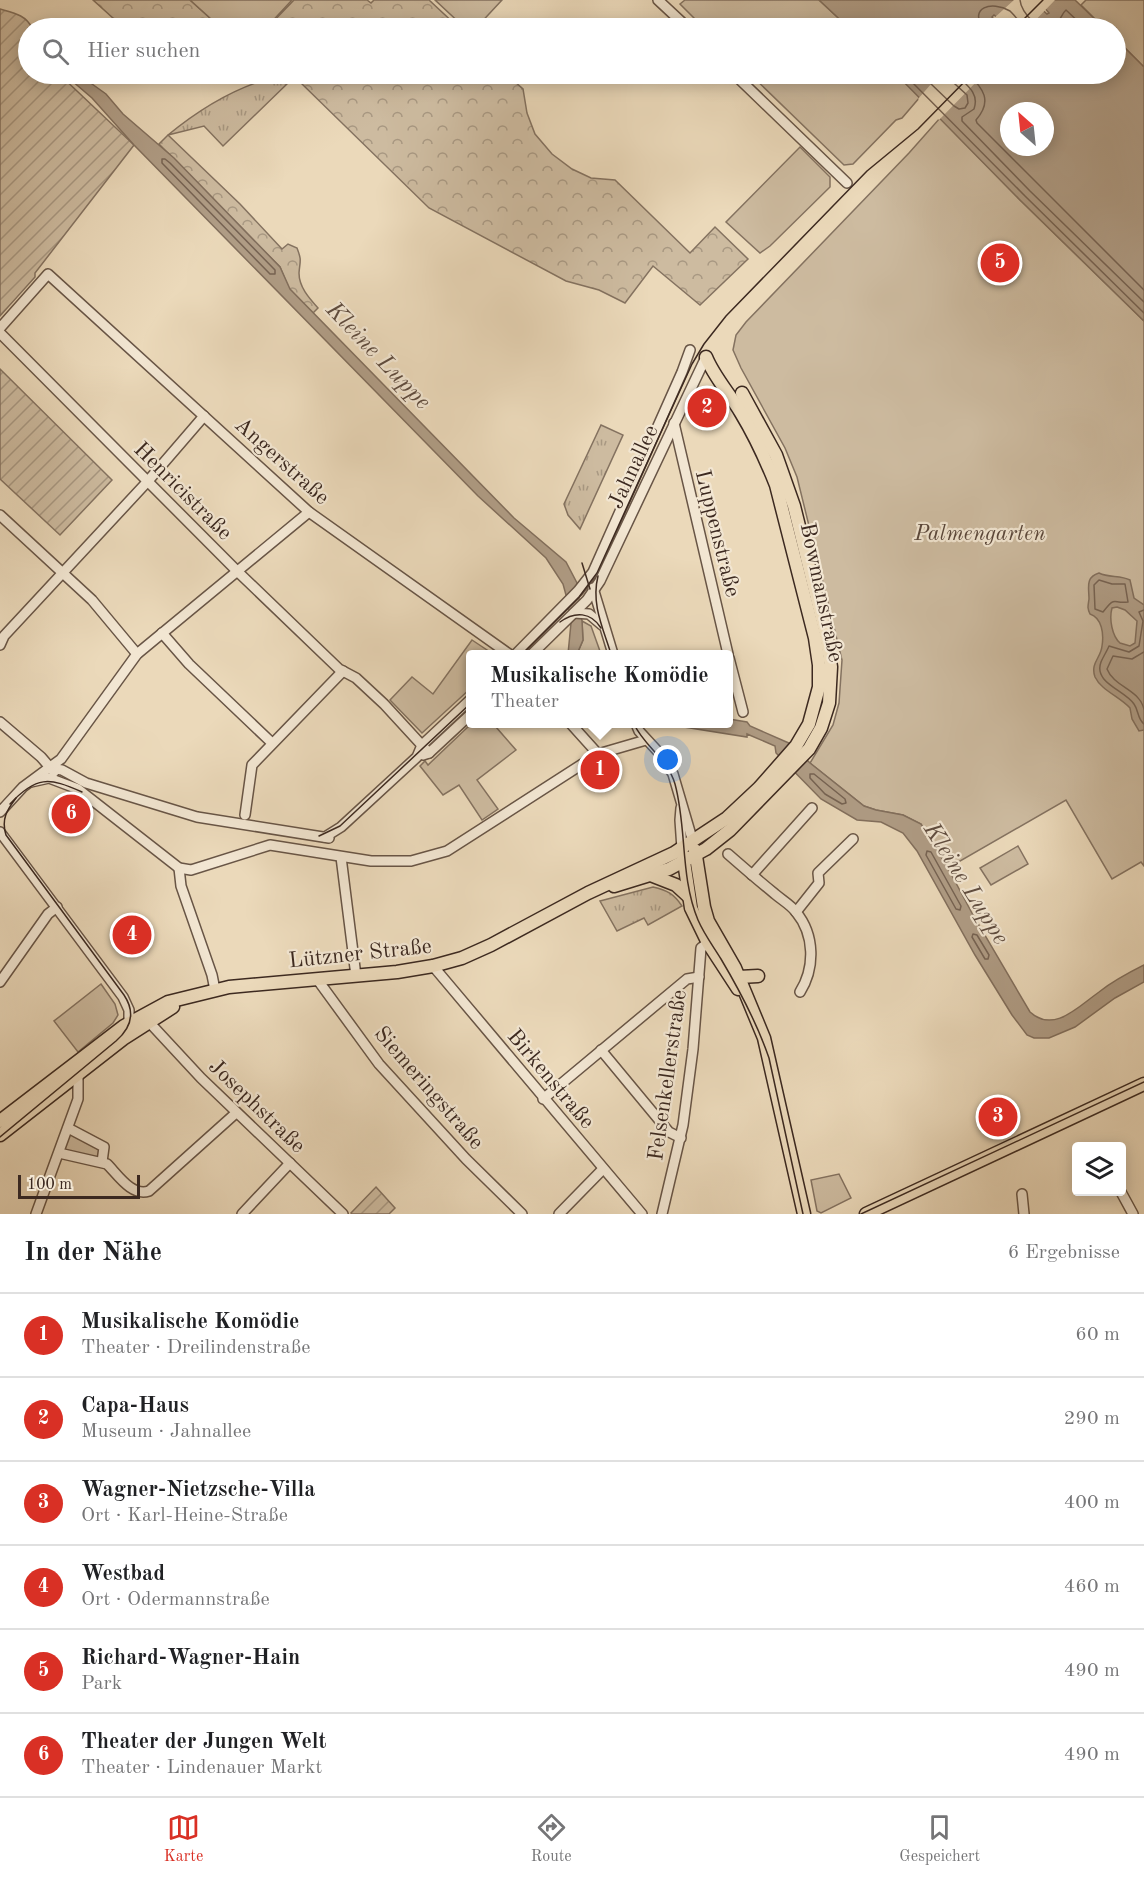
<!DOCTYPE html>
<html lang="de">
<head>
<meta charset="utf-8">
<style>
	body { margin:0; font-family:"Old Standard TT",serif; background:#f2f2f2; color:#202124 }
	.controls { position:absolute; right:18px; bottom:18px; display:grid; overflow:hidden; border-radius:6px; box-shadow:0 3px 15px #0003 }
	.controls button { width:54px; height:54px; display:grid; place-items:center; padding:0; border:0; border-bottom:2px solid #e0e0e0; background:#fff; color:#202124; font:30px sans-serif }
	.compass { position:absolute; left:1000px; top:102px; width:54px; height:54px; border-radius:50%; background:#fff; box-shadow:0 3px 15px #0003; rotate:333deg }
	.scale { position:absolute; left:18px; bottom:15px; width:122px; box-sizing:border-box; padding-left:6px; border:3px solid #3c2920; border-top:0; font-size:16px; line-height:21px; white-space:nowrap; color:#3c2920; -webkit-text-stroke:4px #f2e6d2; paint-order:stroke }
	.you { position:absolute; left:668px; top:760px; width:21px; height:21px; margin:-15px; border:4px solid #fff; border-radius:50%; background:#1a73e8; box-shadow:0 0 0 9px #1a73e833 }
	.badge { display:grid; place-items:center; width:39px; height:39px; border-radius:50%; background:#d93025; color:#fff; font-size:20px; font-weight:700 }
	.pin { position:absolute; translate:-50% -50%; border:3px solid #fff; box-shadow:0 2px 6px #0006 }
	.popup { position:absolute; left:466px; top:650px; width:267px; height:78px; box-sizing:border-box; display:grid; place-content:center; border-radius:6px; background:#fff; filter:drop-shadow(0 2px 4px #0005); font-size:20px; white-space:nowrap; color:#757577 }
	.popup b { font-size:22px; color:#202124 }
	.popup::after { content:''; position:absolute; left:50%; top:100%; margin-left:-12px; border:12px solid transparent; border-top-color:#fff }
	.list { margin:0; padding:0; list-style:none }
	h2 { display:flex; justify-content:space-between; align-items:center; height:78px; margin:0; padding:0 24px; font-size:26px }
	h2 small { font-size:20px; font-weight:400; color:#757577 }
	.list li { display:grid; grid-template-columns:39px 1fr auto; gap:18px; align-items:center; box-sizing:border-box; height:84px; padding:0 24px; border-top:2px solid #e0e0e0 }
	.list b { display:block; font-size:22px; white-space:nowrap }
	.list p { margin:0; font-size:20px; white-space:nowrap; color:#757577 }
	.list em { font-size:20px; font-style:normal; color:#757577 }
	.icon { flex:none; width:33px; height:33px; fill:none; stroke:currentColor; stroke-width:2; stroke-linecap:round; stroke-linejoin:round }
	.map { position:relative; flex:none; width:1144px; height:1214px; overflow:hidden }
	.search { position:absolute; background:#fff; box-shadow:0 3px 15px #0003; left:18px; right:18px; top:18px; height:66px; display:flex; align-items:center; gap:15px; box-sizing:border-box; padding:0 21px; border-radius:33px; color:#757577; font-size:22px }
	.sheet { height:582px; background:#fff }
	nav { display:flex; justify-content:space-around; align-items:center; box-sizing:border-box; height:84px; border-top:2px solid #e0e0e0; background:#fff; font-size:16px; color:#757577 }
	nav a { display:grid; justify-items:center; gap:3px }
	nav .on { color:#d93025 }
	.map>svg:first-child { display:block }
	.grass { fill:url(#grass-tufts); stroke:#847260; stroke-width:1.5 }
	.forest { fill:url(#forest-crowns); stroke:#847260; stroke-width:1.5 }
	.park { fill:#cdbba0; stroke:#847260; stroke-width:1.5 }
	.garden { fill:url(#garden-furrows); stroke:#847260; stroke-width:1.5 }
	.water { fill:#b09d86; stroke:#826f5d; stroke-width:1.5; fill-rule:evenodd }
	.pier { fill:#ebd9ba }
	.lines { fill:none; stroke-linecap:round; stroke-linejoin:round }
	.shore { stroke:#766353; stroke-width:1.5 }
	.minor-casing { stroke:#685546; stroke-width:12 }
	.major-casing { stroke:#3c2920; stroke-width:15 }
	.minor { stroke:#f2e6d2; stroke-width:9 }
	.major { stroke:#ebd9ba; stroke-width:12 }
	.tram { stroke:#3c2920; stroke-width:1.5 }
	.labels { text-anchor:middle; stroke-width:4.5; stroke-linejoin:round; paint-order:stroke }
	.street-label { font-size:22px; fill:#3c2920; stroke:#f2e6d2 }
	.park-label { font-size:22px; font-style:italic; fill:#59463a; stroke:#f2e6d2 }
	.water-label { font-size:24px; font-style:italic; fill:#5f4c3f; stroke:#f2e6d2 }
</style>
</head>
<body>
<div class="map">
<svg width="1144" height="1214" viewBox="0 0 1144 1214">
	<defs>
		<pattern id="grass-tufts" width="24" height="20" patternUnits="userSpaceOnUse" patternTransform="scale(1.5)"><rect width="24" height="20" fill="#cdbba0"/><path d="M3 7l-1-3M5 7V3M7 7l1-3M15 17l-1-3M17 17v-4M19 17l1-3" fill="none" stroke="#a89882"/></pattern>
		<pattern id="forest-crowns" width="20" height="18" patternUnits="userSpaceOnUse" patternTransform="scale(1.5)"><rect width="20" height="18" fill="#cdbba0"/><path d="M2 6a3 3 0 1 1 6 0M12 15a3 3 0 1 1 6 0" fill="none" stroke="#a89882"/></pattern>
		<pattern id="garden-furrows" width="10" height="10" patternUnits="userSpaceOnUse" patternTransform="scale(1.5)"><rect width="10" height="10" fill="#cdbba0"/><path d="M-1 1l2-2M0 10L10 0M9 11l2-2" fill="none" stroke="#a89882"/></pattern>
	</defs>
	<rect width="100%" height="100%" fill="#ebd9ba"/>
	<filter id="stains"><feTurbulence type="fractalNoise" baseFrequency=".00333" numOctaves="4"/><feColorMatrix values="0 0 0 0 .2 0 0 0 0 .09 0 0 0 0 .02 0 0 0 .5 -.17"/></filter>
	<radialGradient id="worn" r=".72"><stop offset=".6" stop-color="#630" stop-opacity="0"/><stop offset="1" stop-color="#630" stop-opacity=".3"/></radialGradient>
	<!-- grass -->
	<g class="grass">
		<path d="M267,79L287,84L223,146L204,126L168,135C197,111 231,90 267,79Z"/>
		<path d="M601,425L623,435L580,529L568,515L564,504Z"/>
		<path d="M653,887C667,890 674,894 682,906L648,925L644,918L617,931L600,901Z"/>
	</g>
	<!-- forest -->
	<g class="forest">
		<path d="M93,0H190L221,28H124Z"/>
		<path d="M294,0H367L371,3L374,0H429L459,28H267Z"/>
		<path d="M289,74H506L523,89L527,113L535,134L552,154L572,169L591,178L615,180L690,253L715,227L748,259L700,305L653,266L625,303L599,290L566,281L429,208L301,83Z"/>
		<path d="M168,135L240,204L282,249L288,244L297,248C302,261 300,260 299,273C299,287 309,298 318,308L313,313L289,289L280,267L159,144Z"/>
	</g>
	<!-- park -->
	<g class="park">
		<path d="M190,0H292L266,28H221Z"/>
		<path d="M435,0H502L476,28H465Z"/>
		<path d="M685,0H819L849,28H704L680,4Z"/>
		<path d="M1086,0H1144V67L1116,39V28H1104L1081,5Z"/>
		<path d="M750,74H896L920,97L902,118L896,120L853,164L844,165Z"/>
		<path d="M940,118L1020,200L1144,321V866L1141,862L1112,879L1066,800L948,868L921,824L903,815L876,810L864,806L810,763L833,725L839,703L842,660L797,477L785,448L741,368L733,350L736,335L746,322L909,153Z"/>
		<path d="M800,147L830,177V187L770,246L760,253L726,222Z"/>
		<path d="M582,621L591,626L601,654H577L583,640Z"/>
		<path d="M472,640L493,654H471V688L422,733L390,700L412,677L433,694Z"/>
		<path d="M471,724H500L496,727L516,750L477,780L498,809L482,820L459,785L443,795L420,766L425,761L428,765Z"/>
		<path d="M1018,846L1028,864L991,885L980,868Z"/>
		<path d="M101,984L115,1004L118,1015L113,1023L78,1052L54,1021Z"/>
		<path d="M68,1128L102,1145V1162L59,1153Z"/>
		<path d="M839,1174L851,1198L821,1213L817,1211L811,1180Z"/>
	</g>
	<!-- garden -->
	<g class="garden">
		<path d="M0,9C14,13 26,15 32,28H28V74H59L134,145L35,273V277L0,316Z"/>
		<path d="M0,369L112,480L60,535L0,479Z"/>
		<path d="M376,1187L395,1208L389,1214H352L351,1213Z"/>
	</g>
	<!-- water -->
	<g class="water">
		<path d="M819,0H1032L1047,14L1049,13L1038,0H1075L1104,28H1009L994,15L992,17L1002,28H849Z"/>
		<path d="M1116,39L1144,67V321L1020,200L896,74H1116ZM1009,111H1045V147H1009Z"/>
		<path d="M64,74H78L106,94L123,114L174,158L280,267L290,289L514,518L566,562L577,583L582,621L583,640L577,654H568L571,623L566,595L563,584L546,558L478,496L134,145L92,98Z"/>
		<path d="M1099,573C1109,578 1120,575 1130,580L1134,598L1144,605V730L1139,731L1132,719L1130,708C1120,697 1101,690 1095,677C1090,663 1101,658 1102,646C1104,634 1102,618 1090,614C1087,608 1088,606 1089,599C1089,588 1085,577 1099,573ZM1117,607L1125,610L1137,621L1135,643L1130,646L1120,643C1112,636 1109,619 1112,608Z"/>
		<path d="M729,719L747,722L750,726L791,744L810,763L864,806L876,810L903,815L921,824L948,868L973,915L1030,1012C1054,1034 1079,1006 1099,992C1113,981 1128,973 1144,965V982L1115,998L1075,1027L1049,1038H1034L1027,1035L1012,1015L975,955L917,851L903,833L881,822L857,820L821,799L776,753L775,746L747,734V737L665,724H729Z"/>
	</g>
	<!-- pier -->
	<g class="pier">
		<path d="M1014,0H1055L1028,28H986L994,20L993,19Z"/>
		<path d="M942,74H984L939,120L918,99L938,76L939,77Z"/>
	</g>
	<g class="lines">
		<!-- shore -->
		<g class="shore">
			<path d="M1020,0C1021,13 1040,34 1055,25C1061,21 1061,14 1066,10L1085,28"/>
			<path d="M983,28C969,8 991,0 1010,11C1016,17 1019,20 1020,28"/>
			<path d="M904,74L1025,196L1144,313"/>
			<path d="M929,74L930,83L954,106L959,109L965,108L968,103L967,95L944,74"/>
			<path d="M955,74C965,84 980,92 974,109L962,117V121L1030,191L1144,302"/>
			<path d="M968,74C983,88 993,101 976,120L977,123L1144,290"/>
			<path d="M162,159H165L170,163L275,270V274H270L162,163Z"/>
			<path d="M1099,580L1112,584H1125L1128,602C1112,604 1116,595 1103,612L1095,609L1094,585Z"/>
			<path d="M1144,610L1139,612L1143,621L1139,646L1129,652L1109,646C1107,651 1103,657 1101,662C1093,683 1125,690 1134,704C1139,711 1137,718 1144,724"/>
			<path d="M1144,652L1132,659L1113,656L1107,669C1114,687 1139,689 1144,709"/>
			<path d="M810,774H814L845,799L846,803L842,804L825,794L810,778Z"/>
			<path d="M927,851L931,852L961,906L960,910L956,909L926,855Z"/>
			<path d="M973,934L977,935L989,955L988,959H985L972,937Z"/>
		</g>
		<!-- minor casing -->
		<g class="minor-casing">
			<g id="minor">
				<path d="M658,0L688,28"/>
				<path d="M734,74L847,183"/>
				<path d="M0,328L48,274L309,512L509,654"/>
				<path d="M0,333L237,571L339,669L356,678L384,704L429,753"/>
				<path d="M674,423L728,654"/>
				<path d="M0,515L92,600L137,654"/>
				<path d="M593,588L613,654"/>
				<path d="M574,613L589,614L602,625"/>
				<path d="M162,633L189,664L272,743"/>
				<path d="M0,645L4,636L148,481L204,416"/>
				<path d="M516,654L578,591L593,572L682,372L690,350"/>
				<path d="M532,654L587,600L600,581L706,357"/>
				<path d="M729,658L743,712"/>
				<path d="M0,722L41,757L54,772"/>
				<path d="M571,724L598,754"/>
				<path d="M636,724L639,731L662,756L673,774L693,842"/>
				<path d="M423,755L429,753L471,714"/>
				<path d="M50,768L62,770L86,783L197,817L329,838"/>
				<path d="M31,782L49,778L78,789L179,868L191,870L270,845L371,861H411L447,851L598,754L646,740"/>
				<path d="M681,808L680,820L682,849"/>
				<path d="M0,812L23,787L61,759L137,654L309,512"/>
				<path d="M245,815L252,765L343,671"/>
				<path d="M0,832L123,997L129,1010V1027"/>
				<path d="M325,837L341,827L417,757L422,745L471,699"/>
				<path d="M728,854C744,868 759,881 775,894C782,900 791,905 796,912C815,935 815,968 800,992"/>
				<path d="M341,857L356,976"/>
				<path d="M179,868L181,886L212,975L215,990"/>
				<path d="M752,875L812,808"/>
				<path d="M796,912L819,883L818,873L853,839"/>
				<path d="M433,966L642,1214"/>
				<path d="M317,979L379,1064L466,1159L522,1214"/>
				<path d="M0,982L48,914L57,907"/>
				<path d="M149,1022L201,1078L343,1214"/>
				<path d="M601,1050L669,1132L681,1138"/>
				<path d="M543,1099L687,979L699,977"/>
				<path d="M68,1128L104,1147L102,1162"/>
				<path d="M59,1153L107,1164C118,1175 132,1197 149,1191L236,1113"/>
				<path d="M1121,1192L1133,1214"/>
				<path d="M1022,1194L1024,1214"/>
				<path d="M36,1214L78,1099V1075"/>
				<path d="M242,1214L290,1163"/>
				<path d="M559,1214L603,1169"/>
				<path d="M662,1214L683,1125L693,1049L701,948L708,943"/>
			</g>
		</g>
		<!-- major casing -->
		<g class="major-casing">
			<g id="major">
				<path d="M695,850L704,907L708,921L735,968L764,1038L804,1214"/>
				<path d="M683,855L691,908L708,943L738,989"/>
				<path d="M653,876L676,885L688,896"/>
				<path d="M614,886L669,869L706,849L730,830L809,749L821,728L829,703L831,667L826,635L794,506L776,455L742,393"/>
				<path d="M733,975L739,977L758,976"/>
				<path d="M0,1121L124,1026L168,1002L229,987L397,972L433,966L462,958L491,945L588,893L674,853L727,818L759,788L796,746L809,724L819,687V665L815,638L776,485C766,460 755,436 741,413C730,394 714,377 706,357"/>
				<path d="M0,1135L123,1039L173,1007"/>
				<path d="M866,1214L1144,1084"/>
			</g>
		</g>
		<!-- minor -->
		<use href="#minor" class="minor"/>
		<!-- major -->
		<use href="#major" class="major"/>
		<!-- tram -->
		<g class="tram">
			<path d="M1015,28L1043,0"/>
			<path d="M582,563L590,589"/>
			<path d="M598,576C591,604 603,628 611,654"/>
			<path d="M560,622C575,611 591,612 601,628"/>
			<path d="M522,654L579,597L597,573L692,364L704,344L726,316L867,171L918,129L972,74"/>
			<path d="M634,724C644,746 668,759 675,784C687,828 680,877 698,920C704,934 713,946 721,959C740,991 757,1023 769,1058L803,1214"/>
			<path d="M10,804C36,776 49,777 82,792"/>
			<path d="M319,836L340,826L471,703"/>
			<path d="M0,1137L116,1041C131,1028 136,1013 124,995L6,835C1,819 7,810 16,798"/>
			<path d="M861,1214L1144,1082"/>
		</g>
	</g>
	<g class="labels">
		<!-- street labels -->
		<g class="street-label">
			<text transform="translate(283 460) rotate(42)" y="8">Angerstraße</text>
			<text transform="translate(632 466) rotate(-65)" y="8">Jahnallee</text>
			<text transform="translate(184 490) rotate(45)" y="8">Henricistraße</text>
			<text transform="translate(719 533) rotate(76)" y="8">Luppenstraße</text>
			<text transform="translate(823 592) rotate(78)" y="8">Bowmanstraße</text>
			<text transform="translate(360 952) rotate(-6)" y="8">Lützner Straße</text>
			<text transform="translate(666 1075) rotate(-82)" y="8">Felsenkellerstraße</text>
			<text transform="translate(552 1078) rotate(50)" y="8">Birkenstraße</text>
			<text transform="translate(430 1087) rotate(49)" y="8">Siemeringstraße</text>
			<text transform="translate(258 1105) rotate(44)" y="8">Josephstraße</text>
		</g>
		<!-- park labels -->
		<g class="park-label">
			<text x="980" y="540">Palmengarten</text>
		</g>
		<!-- water labels -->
		<g class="water-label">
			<text transform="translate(379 355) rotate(46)" y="8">Kleine Luppe</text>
			<text transform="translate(967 883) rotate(58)" y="8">Kleine Luppe</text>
		</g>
	</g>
	<rect width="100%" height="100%" filter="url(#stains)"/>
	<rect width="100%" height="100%" fill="url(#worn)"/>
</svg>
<div class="controls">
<button><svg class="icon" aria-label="layers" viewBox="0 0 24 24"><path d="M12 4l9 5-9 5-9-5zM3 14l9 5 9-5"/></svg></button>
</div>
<svg class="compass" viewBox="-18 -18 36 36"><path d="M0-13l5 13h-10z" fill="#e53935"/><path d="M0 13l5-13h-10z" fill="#757577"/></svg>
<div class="scale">100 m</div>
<div class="you"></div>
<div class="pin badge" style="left:600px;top:770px">1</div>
<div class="popup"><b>Musikalische Komödie</b>Theater</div>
<div class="pin badge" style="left:707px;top:408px">2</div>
<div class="pin badge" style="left:998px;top:1117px">3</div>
<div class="pin badge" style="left:132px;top:935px">4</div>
<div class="pin badge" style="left:1000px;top:263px">5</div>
<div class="pin badge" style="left:71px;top:814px">6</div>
<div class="search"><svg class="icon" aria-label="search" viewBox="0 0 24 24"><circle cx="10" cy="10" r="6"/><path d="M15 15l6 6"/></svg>Hier suchen</div>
</div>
<section class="sheet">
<h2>In der Nähe<small>6 Ergebnisse</small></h2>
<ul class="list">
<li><span class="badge">1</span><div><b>Musikalische Komödie</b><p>Theater · Dreilindenstraße</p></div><em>60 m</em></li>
<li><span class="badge">2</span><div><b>Capa-Haus</b><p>Museum · Jahnallee</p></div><em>290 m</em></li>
<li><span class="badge">3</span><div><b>Wagner-Nietzsche-Villa</b><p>Ort · Karl-Heine-Straße</p></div><em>400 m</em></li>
<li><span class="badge">4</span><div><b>Westbad</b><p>Ort · Odermannstraße</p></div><em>460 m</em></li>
<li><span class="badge">5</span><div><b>Richard-Wagner-Hain</b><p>Park</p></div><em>490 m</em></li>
<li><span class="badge">6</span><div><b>Theater der Jungen Welt</b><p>Theater · Lindenauer Markt</p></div><em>490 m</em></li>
</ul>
</section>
<nav>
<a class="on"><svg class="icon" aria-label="map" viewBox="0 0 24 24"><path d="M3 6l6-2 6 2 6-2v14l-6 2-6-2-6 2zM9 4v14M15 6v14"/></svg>Karte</a>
<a><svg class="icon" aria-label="directions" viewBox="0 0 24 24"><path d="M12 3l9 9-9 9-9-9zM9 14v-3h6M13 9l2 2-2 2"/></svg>Route</a>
<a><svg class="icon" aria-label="saved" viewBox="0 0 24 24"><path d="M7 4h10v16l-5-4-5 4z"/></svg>Gespeichert</a>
</nav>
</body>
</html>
